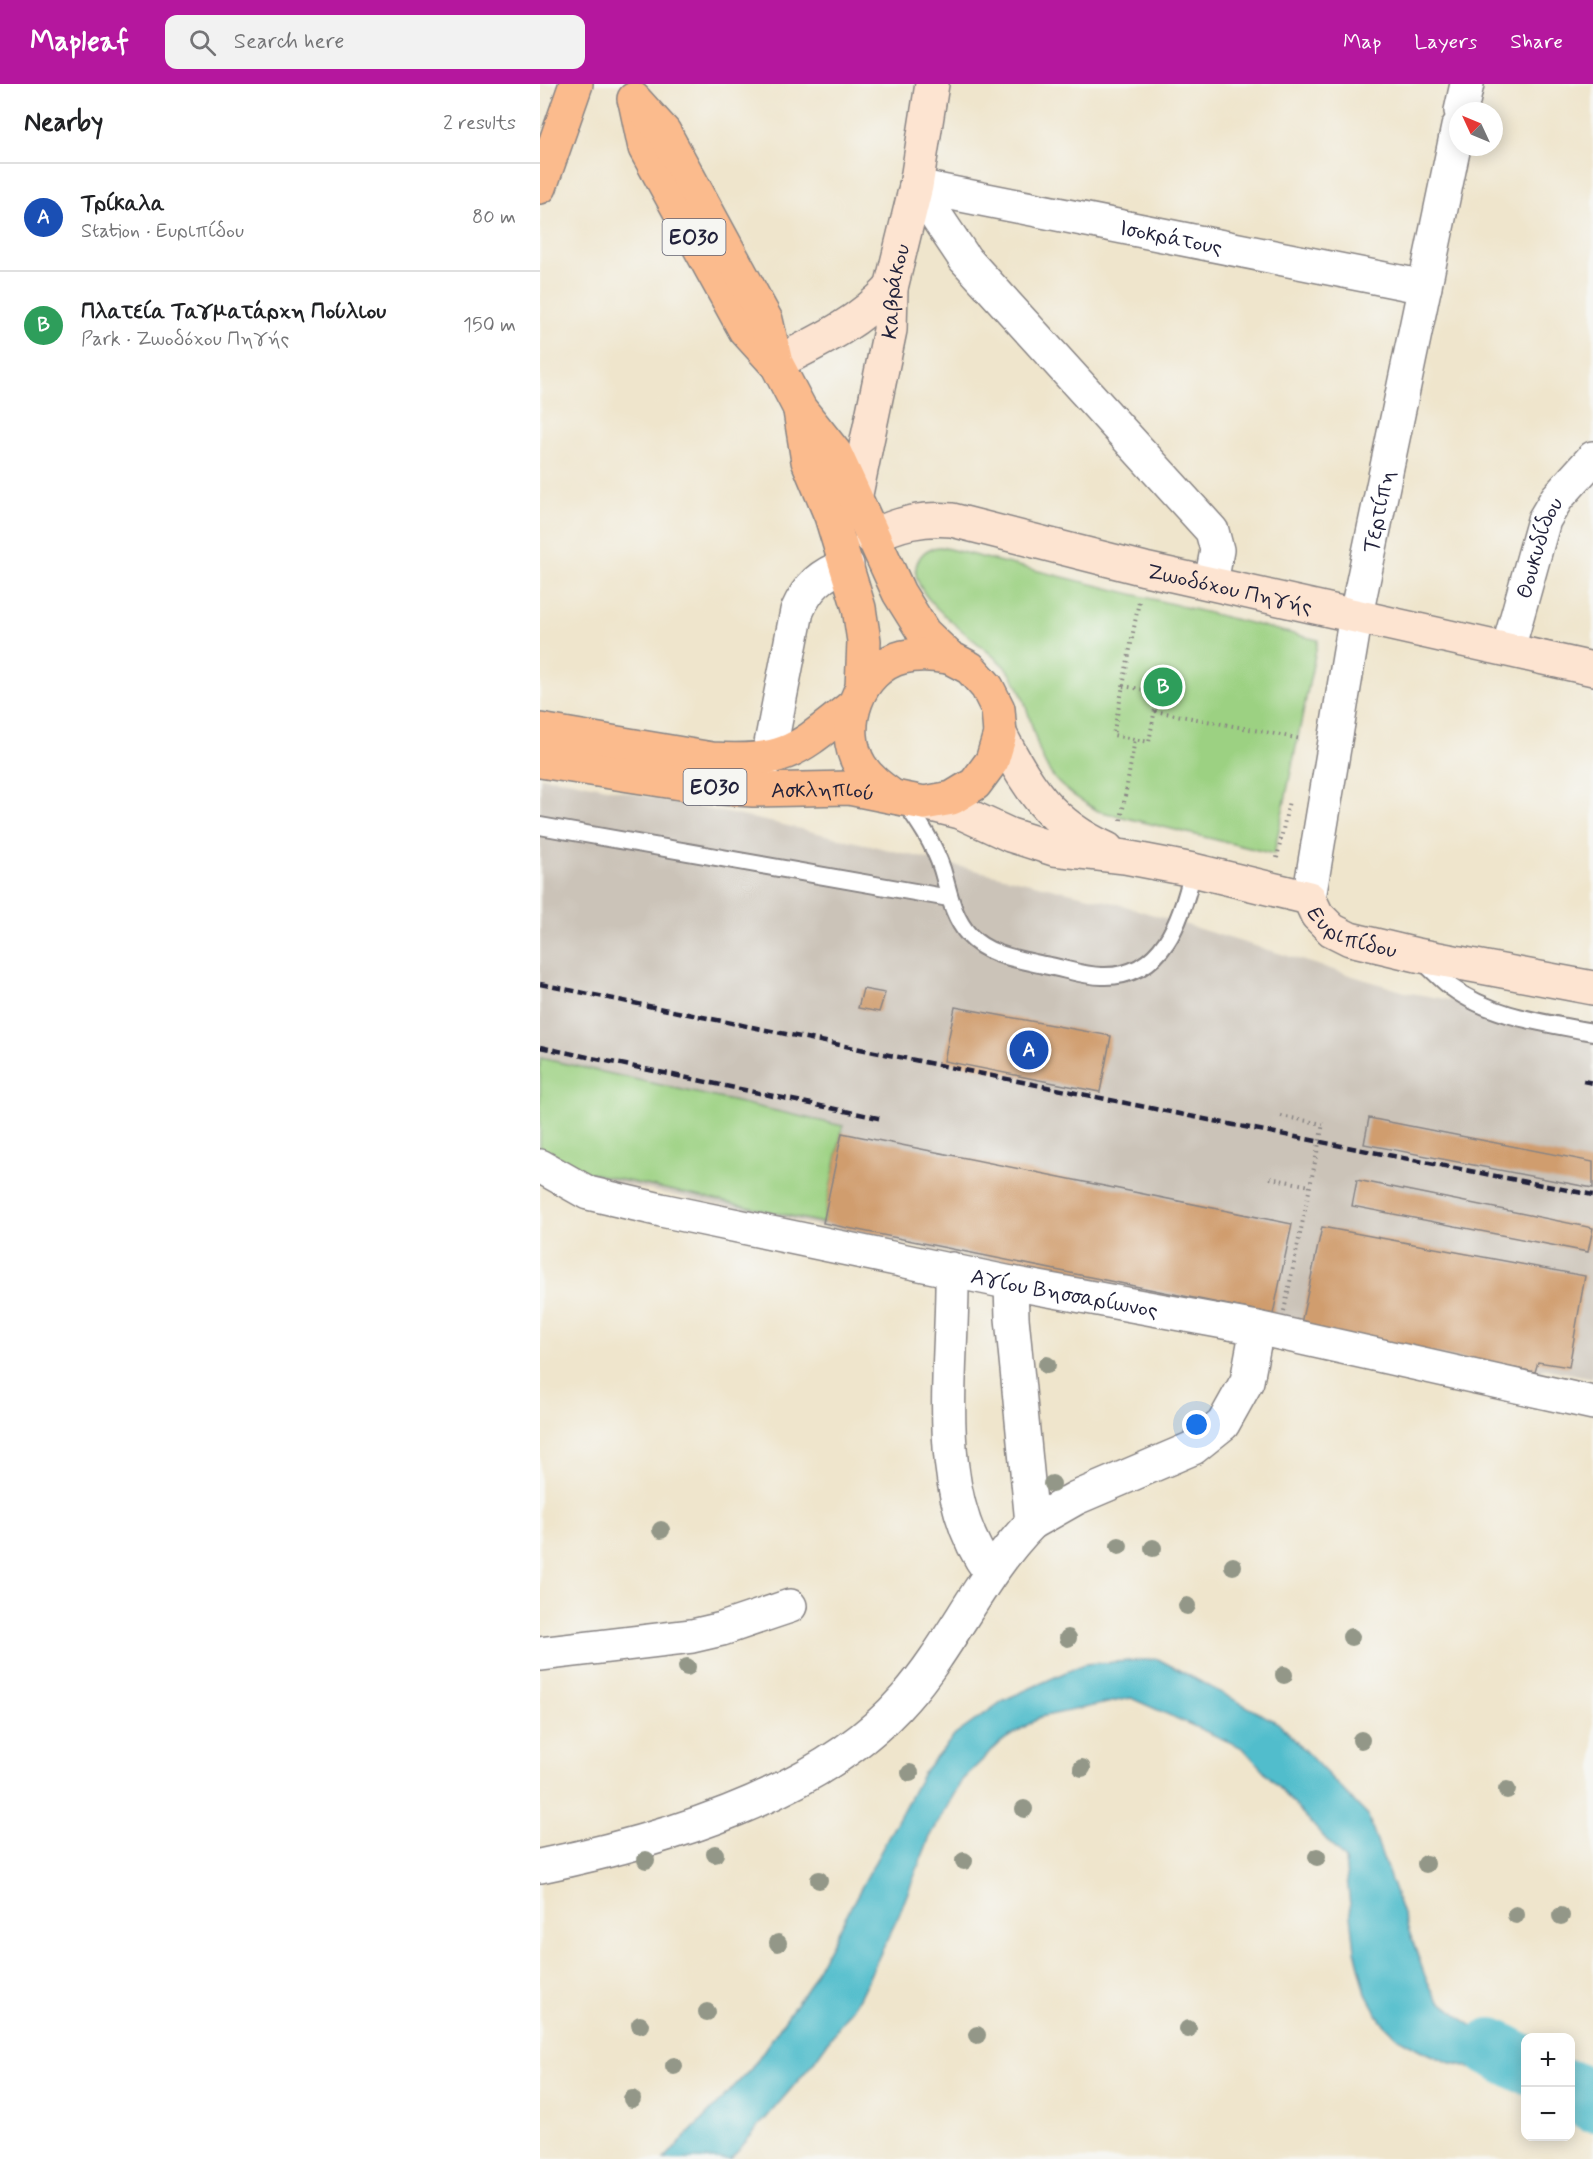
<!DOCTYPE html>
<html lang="en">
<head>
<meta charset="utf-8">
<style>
	body { margin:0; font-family:Mynerve,sans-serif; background:#f2f2f2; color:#202124 }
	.controls { position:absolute; right:18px; bottom:18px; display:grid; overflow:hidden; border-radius:12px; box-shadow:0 3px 15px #0003 }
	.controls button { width:54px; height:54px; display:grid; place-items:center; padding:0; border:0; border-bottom:2px solid #e0e0e0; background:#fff; color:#202124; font:30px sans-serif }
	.compass { position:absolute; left:909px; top:18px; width:54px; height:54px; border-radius:50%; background:#fff; box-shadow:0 3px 15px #0003; rotate:314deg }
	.you { position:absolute; left:657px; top:1341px; width:21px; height:21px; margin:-15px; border:4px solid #fff; border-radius:50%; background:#1a73e8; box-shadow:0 0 0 9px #1a73e833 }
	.badge { display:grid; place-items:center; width:39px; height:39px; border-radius:50%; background:#b5179e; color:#fff; font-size:20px; font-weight:700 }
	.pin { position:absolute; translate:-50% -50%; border:3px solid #fff; box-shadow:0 2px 6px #0006 }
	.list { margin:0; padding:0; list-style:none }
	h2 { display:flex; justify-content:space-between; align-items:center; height:78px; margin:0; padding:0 24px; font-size:26px }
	h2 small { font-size:20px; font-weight:400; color:#757577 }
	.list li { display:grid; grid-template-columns:39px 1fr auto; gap:18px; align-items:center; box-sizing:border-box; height:108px; padding:0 24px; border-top:2px solid #e0e0e0 }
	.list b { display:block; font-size:22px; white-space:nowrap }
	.list p { margin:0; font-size:20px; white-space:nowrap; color:#757577 }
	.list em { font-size:20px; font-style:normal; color:#757577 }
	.icon { flex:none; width:33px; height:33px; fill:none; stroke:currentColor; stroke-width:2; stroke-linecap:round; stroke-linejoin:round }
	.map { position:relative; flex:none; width:1053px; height:2075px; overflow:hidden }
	header { display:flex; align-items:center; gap:36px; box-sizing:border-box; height:84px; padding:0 30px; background:#b5179e; color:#fff }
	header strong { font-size:28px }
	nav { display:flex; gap:33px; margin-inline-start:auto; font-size:21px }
	.search { width:420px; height:54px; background:#f2f2f2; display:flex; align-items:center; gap:15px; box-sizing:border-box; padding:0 21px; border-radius:12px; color:#757577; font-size:22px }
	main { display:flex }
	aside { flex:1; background:#fff }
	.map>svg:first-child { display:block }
	.industrial { fill:#cbc3b8 }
	.green { fill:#9cd182; stroke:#5f7a5e; stroke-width:1.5 }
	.water { fill:#51bdcc; stroke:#3a7084; stroke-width:1.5 }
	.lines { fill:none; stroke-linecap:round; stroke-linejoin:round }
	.river { stroke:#51bdcc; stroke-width:58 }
	.building { fill:#d09d6e }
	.lane-casing { stroke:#888484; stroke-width:20 }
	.street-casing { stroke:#888484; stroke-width:36 }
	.secondary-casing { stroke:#888484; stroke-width:36 }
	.primary-casing { stroke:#888484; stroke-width:36 }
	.path { stroke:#888484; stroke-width:4; stroke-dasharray:1.5 4.5; stroke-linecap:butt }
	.lane { stroke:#fff; stroke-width:16 }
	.street { stroke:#fff; stroke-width:33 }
	.secondary { stroke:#fde4d1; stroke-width:33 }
	.primary { stroke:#fbbb8d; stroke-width:33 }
	.rail { stroke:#22223b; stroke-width:4.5; stroke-dasharray:9 4.5; stroke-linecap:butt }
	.path-bridge { stroke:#888484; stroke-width:4; stroke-dasharray:1.5 4.5; stroke-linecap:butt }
	.tree { fill:#939788 }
	.labels { text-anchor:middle; stroke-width:4.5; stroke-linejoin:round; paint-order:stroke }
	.shield { fill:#f6f6f2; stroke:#626272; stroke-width:1.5 }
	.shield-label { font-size:21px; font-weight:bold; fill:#22223b }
	.street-label { font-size:22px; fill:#22223b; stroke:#f6f6f2 }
</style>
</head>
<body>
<header>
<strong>Mapleaf</strong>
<div class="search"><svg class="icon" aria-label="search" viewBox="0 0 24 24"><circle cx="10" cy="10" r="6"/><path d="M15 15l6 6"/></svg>Search here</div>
<nav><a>Map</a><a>Layers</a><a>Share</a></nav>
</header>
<main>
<aside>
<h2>Nearby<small>2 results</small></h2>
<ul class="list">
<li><span class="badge" style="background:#1a4fb4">A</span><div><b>Τρίκαλα</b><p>Station · Ευριπίδου</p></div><em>80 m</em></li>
<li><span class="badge" style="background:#2e9e5b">B</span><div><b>Πλατεία Ταγματάρχη Πούλιου</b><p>Park · Ζωοδόχου Πηγής</p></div><em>150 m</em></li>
</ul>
</aside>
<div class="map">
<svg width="1053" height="2075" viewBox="0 0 1053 2075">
	<rect width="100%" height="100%" fill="#f6f6f2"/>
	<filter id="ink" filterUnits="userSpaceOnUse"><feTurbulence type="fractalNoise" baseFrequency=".0167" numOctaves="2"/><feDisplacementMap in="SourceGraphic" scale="12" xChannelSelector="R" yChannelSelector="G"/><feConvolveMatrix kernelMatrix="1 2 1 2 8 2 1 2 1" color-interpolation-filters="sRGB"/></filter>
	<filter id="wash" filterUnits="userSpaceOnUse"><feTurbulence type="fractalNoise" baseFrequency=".008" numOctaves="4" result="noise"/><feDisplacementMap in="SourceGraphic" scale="24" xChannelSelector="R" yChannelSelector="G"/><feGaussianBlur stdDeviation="1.35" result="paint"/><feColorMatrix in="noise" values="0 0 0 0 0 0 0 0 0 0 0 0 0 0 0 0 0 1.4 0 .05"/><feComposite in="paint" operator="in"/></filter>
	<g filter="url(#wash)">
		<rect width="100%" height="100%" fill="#efe5cc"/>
		<!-- industrial -->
		<path class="industrial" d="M0,693L28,696L235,739L575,819L865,908L1053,941V1294L1003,1284L1000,1294L27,1089L0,1073Z"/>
		<!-- green -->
		<g class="green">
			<path d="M401,463L778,556L734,770L558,727C542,717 526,708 514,694C491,664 493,621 470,589C452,563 357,512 379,475C384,466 392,463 401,463Z"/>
			<path d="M0,974L303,1042L283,1139L36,1086L0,1069Z"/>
		</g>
		<!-- water -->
		<path class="water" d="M618,1575L738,1639L828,1732L885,1892L896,1914L944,1951L951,1963L947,1987L908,1978L880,1966L858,1954L841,1937L826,1910L815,1866L805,1776L703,1664L591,1614L500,1633L462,1657L422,1696L389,1755L359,1831L319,1914L273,1979L191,2075H124L211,1985L267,1904L383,1689L415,1651L464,1616L544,1580Z"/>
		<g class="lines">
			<!-- river -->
			<g class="river">
				<path d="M951,1963L986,1981"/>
				<path d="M1030,2005L1053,2019"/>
			</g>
		</g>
		<g id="blocks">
			<!-- building -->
			<g class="building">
				<path d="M323,905L345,909L339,928L318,924Z"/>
				<path d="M415,923L571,952L560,1008L404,977Z"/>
				<path d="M829,1034L1053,1078V1104L824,1060Z"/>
				<path d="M302,1049L752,1140L733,1230L283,1139Z"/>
				<path d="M817,1096L1053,1144L1048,1168L812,1122Z"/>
				<path d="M782,1143L1045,1192L1029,1283L998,1278L995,1288L760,1244Z"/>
			</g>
		</g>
	</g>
	<g filter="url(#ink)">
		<use href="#blocks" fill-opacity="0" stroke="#888484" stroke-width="1.5"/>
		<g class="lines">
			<!-- lane casing -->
			<g class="lane-casing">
				<g id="lane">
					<path d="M364,717C379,738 394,760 402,785C409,808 412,832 429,851C448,872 479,875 504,881C523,884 543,892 562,892C623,894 642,835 653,786"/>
					<path d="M0,742L409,814"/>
					<path d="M883,877C892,886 901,895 911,903C951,933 1006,939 1053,948"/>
				</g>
			</g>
			<!-- street casing -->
			<g class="street-casing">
				<g id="street">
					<path d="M921,27L927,0"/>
					<path id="s1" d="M376,102L885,203"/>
					<path d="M376,102L425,175L672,447L677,466L671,499"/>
					<path id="s2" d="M968,565L1004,436L1017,414L1053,374"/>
					<path d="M228,675L257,527C268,502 281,490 307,481"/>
					<path id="s3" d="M769,814L816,531L918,43"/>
					<path id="s4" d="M0,1082L48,1109L121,1126L471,1199L717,1244L1053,1319"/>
					<path d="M412,1185C414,1280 389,1407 450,1488"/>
					<path d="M492,1439L536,1414L653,1364L683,1340L707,1297L717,1244"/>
					<path d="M0,1570L152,1552L182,1545L250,1522"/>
					<path d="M0,1782C122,1757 281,1711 365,1614C413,1559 441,1490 492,1439L472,1234L471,1199"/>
				</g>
			</g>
			<!-- secondary casing -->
			<g class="secondary-casing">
				<g id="secondary">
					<path d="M236,279C280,257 317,240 351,204"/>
					<path id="s5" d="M315,415L350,246L351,204L376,102L392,0"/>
					<path id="s6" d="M331,453C359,439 381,434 412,436L605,485L1053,585"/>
					<path d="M460,650C487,703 511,740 567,765"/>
					<path id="s7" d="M384,719L420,728L470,751L514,765L585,773L653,786L769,814L777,831L792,846L810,855L877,871L1053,904"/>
				</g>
			</g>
			<!-- primary casing -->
			<g class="primary-casing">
				<g id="primary">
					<path d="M95,17L105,64L205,246L234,278"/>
					<path d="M0,103L36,0"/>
					<path d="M260,327L268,377L291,432L319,524L324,557L322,604"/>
					<path d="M0,646L172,675C247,680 258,665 314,621"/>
					<path id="s8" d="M0,677L166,703L213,706L309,704L384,719L412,714L435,700L452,677L460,650L458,625L447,603L430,584L409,573L384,549L359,509L295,369L260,325L236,279L226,236L124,48L94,15"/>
					<path d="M351,711C340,703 329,695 321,683C297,645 317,584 363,573C379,569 393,571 409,573"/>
				</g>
			</g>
			<!-- path -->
			<g class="path">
				<path d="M583,602L618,608L609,658L573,651Z"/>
				<path d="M583,602L599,517"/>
				<path d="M615,627L761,655"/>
				<path d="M581,736L595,655"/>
				<path d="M737,774L749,717"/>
				<path d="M741,1032L783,1040"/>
				<path d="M730,1094L770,1102"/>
			</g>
			<!-- lane -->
			<use href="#lane" class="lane"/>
			<!-- street -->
			<use href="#street" class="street"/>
			<!-- secondary -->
			<use href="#secondary" class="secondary"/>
			<!-- primary -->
			<use href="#primary" class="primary"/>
			<!-- rail -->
			<g class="rail">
				<path d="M0,900L684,1039L1053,1111"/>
				<path d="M0,963L343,1035"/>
				<path d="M1043,997L1053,999"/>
			</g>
			<!-- path-bridge -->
			<path class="path-bridge" d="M744,1227L783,1040"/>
		</g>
		<!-- trees -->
		<g class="tree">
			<circle cx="507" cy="1281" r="9"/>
			<circle cx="512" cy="1400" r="9"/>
			<circle cx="121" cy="1446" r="9"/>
			<circle cx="579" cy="1462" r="9"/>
			<circle cx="613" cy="1464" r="9"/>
			<circle cx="693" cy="1482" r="9"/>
			<circle cx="647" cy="1522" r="9"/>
			<circle cx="811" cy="1553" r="9"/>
			<circle cx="528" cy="1554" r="9"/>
			<circle cx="147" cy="1583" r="9"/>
			<circle cx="744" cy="1591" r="9"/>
			<circle cx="821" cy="1656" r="9"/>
			<circle cx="542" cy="1684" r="9"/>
			<circle cx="370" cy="1689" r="9"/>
			<circle cx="967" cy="1706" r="9"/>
			<circle cx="484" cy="1725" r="9"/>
			<circle cx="175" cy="1770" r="9"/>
			<circle cx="777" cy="1773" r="9"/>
			<circle cx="106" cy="1776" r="9"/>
			<circle cx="424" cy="1777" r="9"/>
			<circle cx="886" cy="1780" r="9"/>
			<circle cx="279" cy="1796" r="9"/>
			<circle cx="976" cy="1831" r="9"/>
			<circle cx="1021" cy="1832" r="9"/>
			<circle cx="238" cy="1859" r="9"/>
			<circle cx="167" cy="1928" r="9"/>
			<circle cx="100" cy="1941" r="9"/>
			<circle cx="648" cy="1945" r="9"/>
			<circle cx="437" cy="1951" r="9"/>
			<circle cx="134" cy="1982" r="9"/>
			<circle cx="92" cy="2015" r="9"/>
		</g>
	</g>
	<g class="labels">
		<!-- shield labels -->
		<g class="shield">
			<rect x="122.5" y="135" width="63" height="36" rx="4.5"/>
			<rect x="143.5" y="685" width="63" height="36" rx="4.5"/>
		</g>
		<g class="shield-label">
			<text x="154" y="160">ΕΟ30</text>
			<text x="175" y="710">ΕΟ30</text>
		</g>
		<!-- street labels -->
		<g class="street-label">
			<text dy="8" stroke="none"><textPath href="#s1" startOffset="260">Ισοκράτους</textPath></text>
			<text dy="8" stroke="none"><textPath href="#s5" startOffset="212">Καβράκου</textPath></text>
			<text dy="8" stroke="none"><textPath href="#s3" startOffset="393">Τερτίπη</textPath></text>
			<text dy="8" stroke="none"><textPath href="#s2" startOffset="106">Θουκυδίδου</textPath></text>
			<text dy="8" stroke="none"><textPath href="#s6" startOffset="370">Ζωοδόχου Πηγής</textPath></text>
			<text dy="8" stroke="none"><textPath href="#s8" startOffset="285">Ασκληπιού</textPath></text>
			<text dy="8" stroke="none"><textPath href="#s7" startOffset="458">Ευριπίδου</textPath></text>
			<text dy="8" stroke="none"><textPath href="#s4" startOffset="542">Αγίου Βησσαρίωνος</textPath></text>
		</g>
	</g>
</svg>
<div class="controls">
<button>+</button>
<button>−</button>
</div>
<svg class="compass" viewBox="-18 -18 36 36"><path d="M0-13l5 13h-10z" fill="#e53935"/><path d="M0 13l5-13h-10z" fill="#757577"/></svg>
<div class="you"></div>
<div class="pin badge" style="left:489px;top:966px;background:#1a4fb4">A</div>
<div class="pin badge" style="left:623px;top:603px;background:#2e9e5b">B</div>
</div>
</main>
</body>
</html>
